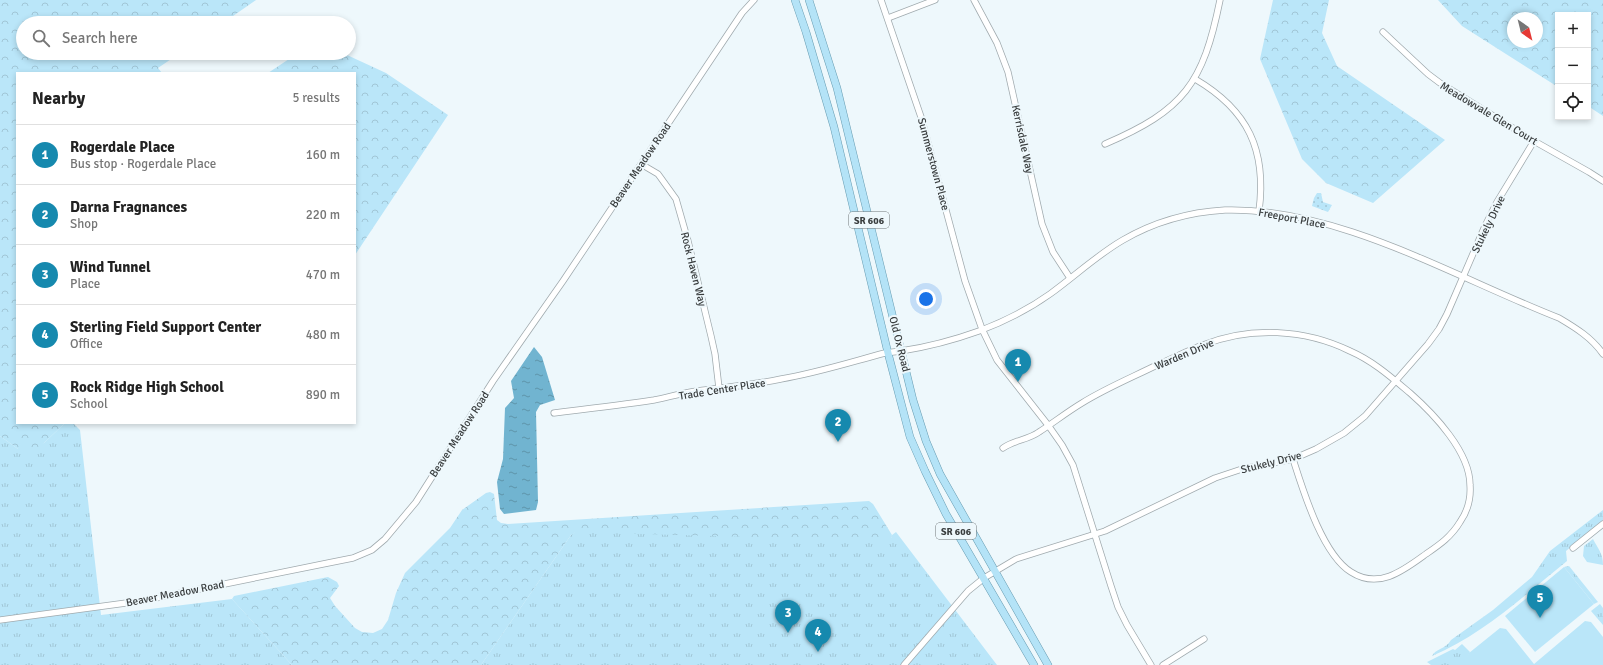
<!DOCTYPE html>
<html lang="en">
<head>
<meta charset="utf-8">
<style>
	body { margin:0; font-family:Signika,sans-serif; background:#f2f2f2; color:#222 }
	.controls { position:absolute; right:12px; top:12px; display:grid; overflow:hidden; border-radius:0px; box-shadow:0 2px 6px #0003 }
	.controls button { width:36px; height:36px; display:grid; place-items:center; padding:0; border:0; border-bottom:1px solid #e0e0e0; background:#fff; color:#222; font:20px sans-serif }
	.compass { position:absolute; left:1507px; top:12px; width:36px; height:36px; border-radius:50%; background:#fff; box-shadow:0 2px 6px #0003; rotate:145deg }
	.you { position:absolute; left:926px; top:299px; width:14px; height:14px; margin:-10px; border:3px solid #fff; border-radius:50%; background:#1a73e8; box-shadow:0 0 0 6px #1a73e833 }
	.badge { display:grid; place-items:center; width:26px; height:26px; border-radius:50%; background:#1689ae; color:#fff; font-size:13px; font-weight:700 }
	.pin { position:absolute; translate:-50% -33px; filter:drop-shadow(0 1px 2px #0008) }
	.pin::after { content:''; position:absolute; top:21px; width:14px; height:12px; background:inherit; clip-path:polygon(0 0,100% 0,50% 100%) }
	.list { margin:0; padding:0; list-style:none }
	h2 { display:flex; justify-content:space-between; align-items:center; height:52px; margin:0; padding:0 16px; font-size:17px }
	h2 small { font-size:13px; font-weight:400; color:#767676 }
	.list li { display:grid; grid-template-columns:26px 1fr auto; gap:12px; align-items:center; box-sizing:border-box; height:60px; padding:0 16px; border-top:1px solid #e0e0e0 }
	.list b { display:block; font-size:15px; white-space:nowrap }
	.list p { margin:0; font-size:13px; white-space:nowrap; color:#767676 }
	.list em { font-size:13px; font-style:normal; color:#767676 }
	.icon { flex:none; width:22px; height:22px; fill:none; stroke:currentColor; stroke-width:2; stroke-linecap:round; stroke-linejoin:round }
	.map { position:relative; flex:none; width:1603px; height:665px; overflow:hidden }
	.search { position:absolute; background:#fff; box-shadow:0 2px 6px #0003; left:16px; top:16px; width:340px; height:44px; display:flex; align-items:center; gap:10px; box-sizing:border-box; padding:0 14px; border-radius:22px; color:#767676; font-size:15px }
	.panel { position:absolute; background:#fff; box-shadow:0 2px 6px #0003; left:16px; top:72px; width:340px; height:352px; border-radius:0px }
	.map>svg:first-child { display:block }
	.grass { fill:url(#grass-tufts) }
	.forest { fill:url(#forest-crowns); fill-rule:evenodd }
	.park { fill:url(#park-dots) }
	.pitch { fill:#bae6f9 }
	.water { fill:url(#water-ripples) }
	.lines { fill:none; stroke-linecap:round; stroke-linejoin:round }
	.minor-casing { stroke:#a0aaae; stroke-width:7 }
	.major-casing { stroke:#689db2; stroke-width:8 }
	.minor { stroke:#fff; stroke-width:5.5 }
	.major { stroke:#b4e3f7; stroke-width:7 }
	.labels { text-anchor:middle; stroke-width:4; stroke-linejoin:round; paint-order:stroke }
	.shield { fill:#eef8fc; stroke:#6f7577; stroke-width:1 }
	.shield-label { font-size:10px; font-weight:bold; fill:#393d3e }
	.street-label { font-size:11px; fill:#393d3e; stroke:#eef8fc }
</style>
</head>
<body>
<div class="map">
<svg width="1603" height="665" viewBox="0 0 1603 665">
	<defs>
		<pattern id="grass-tufts" width="24" height="20" patternUnits="userSpaceOnUse"><rect width="24" height="20" fill="#bae6f9"/><path d="M3 7l-1-3M5 7V3M7 7l1-3M15 17l-1-3M17 17v-4M19 17l1-3" fill="none" stroke="#a1c6d6"/></pattern>
		<pattern id="forest-crowns" width="20" height="18" patternUnits="userSpaceOnUse"><rect width="20" height="18" fill="#bae6f9"/><path d="M2 6a3 3 0 1 1 6 0M12 15a3 3 0 1 1 6 0" fill="none" stroke="#a1c6d6"/></pattern>
		<pattern id="park-dots" width="8" height="8" patternUnits="userSpaceOnUse"><rect width="8" height="8" fill="#bae6f9"/><path d="M2 2h.1M6 6h.1" fill="none" stroke="#a1c6d6" stroke-width="1.8" stroke-linecap="round"/></pattern>
		<pattern id="water-ripples" width="26" height="14" patternUnits="userSpaceOnUse"><rect width="26" height="14" fill="#71b4d0"/><path d="M2 4q2-2 4 0t4 0M15 11q2-2 4 0t4 0" fill="none" stroke="#5e94aa"/></pattern>
	</defs>
	<rect width="100%" height="100%" fill="#eef8fc"/>
	<!-- grass -->
	<g class="grass">
		<path d="M65,423H73L80,430L101,615L232,599L292,665H0V436L18,449L44,443Z"/>
		<path d="M1603,510V520L1566,551L1567,561C1525,595 1482,635 1432,656C1435,649 1446,649 1451,640L1493,610L1532,577L1550,551Z"/>
		<path d="M581,531L891,538L892,535L896,532L997,665H481L571,535L575,532Z"/>
		<path d="M1593,539C1598,549 1603,553 1603,565L1587,562L1583,556L1584,546Z"/>
		<path d="M1569,566L1598,602L1594,604L1564,567Z"/>
		<path d="M1600,604L1603,608V625L1591,611Z"/>
		<path d="M1462,644L1470,652L1464,665H1431L1427,662L1453,649L1455,650Z"/>
	</g>
	<!-- forest -->
	<g class="forest">
		<path d="M0,0H256L223,23H23V53H180L158,68L162,73H17V423H65L44,443L32,451L18,449L0,436Z"/>
		<path d="M1273,0H1329L1322,33L1337,66L1445,140L1373,203L1326,183L1302,159L1260,59Z"/>
		<path d="M1438,0H1603V116L1588,106V15H1558V87L1462,26ZM1513,18H1537V42H1513Z"/>
		<path d="M295,55H347L386,73L448,115L355,255V73H268Z"/>
		<path d="M490,492L494,494L497,520L501,523L508,524L869,501L873,504L892,535L891,538L884,541L576,532L571,535L481,665H292L232,599L234,596L328,577L337,582L339,586L330,598L335,606L355,628L362,632L373,633L382,629L388,620L396,593L405,573L450,528L462,510L486,493Z"/>
	</g>
	<!-- park -->
	<path class="park" d="M1317,193H1321L1323,202L1332,205L1328,212L1312,206L1314,198Z"/>
	<!-- pitch -->
	<g class="pitch">
		<path d="M1564,567L1594,604L1535,652L1505,616Z"/>
		<path d="M1585,621L1591,622L1603,637V665H1463L1469,653L1500,628L1506,629L1534,664Z"/>
	</g>
	<!-- water -->
	<path class="water" d="M534,347L542,357L555,400L540,405L536,412L538,502L536,510L504,514L500,509L497,482L503,459L505,408L514,398L511,381Z"/>
	<g class="lines">
		<!-- minor casing -->
		<g class="minor-casing">
			<g id="minor">
				<path d="M881,0L921,117L965,281L982,329L997,360L1048,425L1062,445L1073,465L1111,586L1118,607L1127,625L1151,665"/>
				<path d="M974,0L997,43L1008,72L1042,224L1053,252L1070,278"/>
				<path d="M888,18L935,0"/>
				<path d="M1383,32L1428,74L1440,83L1534,141L1589,172L1603,181"/>
				<path d="M1195,79C1248,110 1267,150 1259,211"/>
				<path d="M1105,144C1184,110 1203,84 1220,0"/>
				<path d="M641,164L658,174L676,199L688,241L711,336L715,354L719,388"/>
				<path d="M554,413C587,409 621,405 654,400C669,397 682,393 697,391C725,387 753,385 781,379C817,373 851,362 885,353C891,352 896,352 901,351C927,347 954,340 979,331C1003,322 1029,309 1050,294C1075,276 1097,255 1123,240C1154,222 1190,212 1225,210C1338,207 1456,278 1559,318C1576,328 1592,338 1603,354"/>
				<path d="M1003,448C1014,440 1028,440 1039,432C1053,423 1067,412 1082,403C1106,388 1133,377 1159,364C1174,358 1188,350 1203,345C1250,326 1305,329 1350,351C1373,361 1391,377 1410,393C1434,414 1470,452 1470,485C1471,498 1467,512 1460,522C1451,537 1439,545 1426,554C1404,570 1379,590 1351,572C1322,554 1303,490 1293,459"/>
				<path d="M1573,548L1603,524"/>
				<path d="M0,620L141,601L328,563L353,558L372,550L385,539L416,502L493,381L563,281L742,13L754,0"/>
				<path d="M904,665L968,591L984,578L1016,559L1105,531L1215,478L1242,469L1293,459L1316,449L1344,433L1365,416L1428,344L1439,329L1447,314L1485,226L1497,202L1534,141"/>
				<path d="M1163,665L1204,639"/>
			</g>
		</g>
		<!-- major casing -->
		<g class="major-casing">
			<g id="major">
				<path d="M795,0L806,32L834,127L888,353L910,437L925,471L946,514L1034,665"/>
				<path d="M809,0L837,88L913,400L926,441L940,474L1048,665"/>
			</g>
		</g>
		<!-- minor -->
		<use href="#minor" class="minor"/>
		<!-- major -->
		<use href="#major" class="major"/>
	</g>
	<g class="labels">
		<!-- shield labels -->
		<g class="shield">
			<rect x="849" y="212" width="40" height="16" rx="3"/>
			<rect x="936" y="523" width="40" height="16" rx="3"/>
		</g>
		<g class="shield-label">
			<text x="869" y="224">SR 606</text>
			<text x="956" y="535">SR 606</text>
		</g>
		<!-- street labels -->
		<g class="street-label">
			<text transform="translate(1489 113) rotate(31)" y="4">Meadowvale Glen Court</text>
			<text transform="translate(1023 139) rotate(78)" y="4">Kerrisdale Way</text>
			<text transform="translate(934 164) rotate(75)" y="4">Summerstown Place</text>
			<text transform="translate(640 165) rotate(-56)" y="4">Beaver Meadow Road</text>
			<text transform="translate(1292 218) rotate(11)" y="4">Freeport Place</text>
			<text transform="translate(1488 224) rotate(-64)" y="4">Stukely Drive</text>
			<text transform="translate(694 269) rotate(76)" y="4">Rock Haven Way</text>
			<text transform="translate(900 344) rotate(76)" y="4">Old Ox Road</text>
			<text transform="translate(1184 354) rotate(-23)" y="4">Warden Drive</text>
			<text transform="translate(722 389) rotate(-9)" y="4">Trade Center Place</text>
			<text transform="translate(459 434) rotate(-57)" y="4">Beaver Meadow Road</text>
			<text transform="translate(1271 462) rotate(-14)" y="4">Stukely Drive</text>
			<text transform="translate(175 593) rotate(-11)" y="4">Beaver Meadow Road</text>
		</g>
	</g>
</svg>
<div class="controls">
<button>+</button>
<button>−</button>
<button><svg class="icon" aria-label="locate" viewBox="0 0 24 24"><circle cx="12" cy="12" r="6"/><path d="M12 2v4M12 18v4M2 12h4M18 12h4"/></svg></button>
</div>
<svg class="compass" viewBox="-18 -18 36 36"><path d="M0-13l5 13h-10z" fill="#e53935"/><path d="M0 13l5-13h-10z" fill="#767676"/></svg>
<div class="you"></div>
<div class="pin badge" style="left:1018px;top:382px">1</div>
<div class="pin badge" style="left:838px;top:442px">2</div>
<div class="pin badge" style="left:788px;top:633px">3</div>
<div class="pin badge" style="left:818px;top:652px">4</div>
<div class="pin badge" style="left:1540px;top:618px">5</div>
<div class="search"><svg class="icon" aria-label="search" viewBox="0 0 24 24"><circle cx="10" cy="10" r="6"/><path d="M15 15l6 6"/></svg>Search here</div>
<section class="panel">
<h2>Nearby<small>5 results</small></h2>
<ul class="list">
<li><span class="badge">1</span><div><b>Rogerdale Place</b><p>Bus stop · Rogerdale Place</p></div><em>160 m</em></li>
<li><span class="badge">2</span><div><b>Darna Fragnances</b><p>Shop</p></div><em>220 m</em></li>
<li><span class="badge">3</span><div><b>Wind Tunnel</b><p>Place</p></div><em>470 m</em></li>
<li><span class="badge">4</span><div><b>Sterling Field Support Center</b><p>Office</p></div><em>480 m</em></li>
<li><span class="badge">5</span><div><b>Rock Ridge High School</b><p>School</p></div><em>890 m</em></li>
</ul>
</section>
</div>
</body>
</html>
